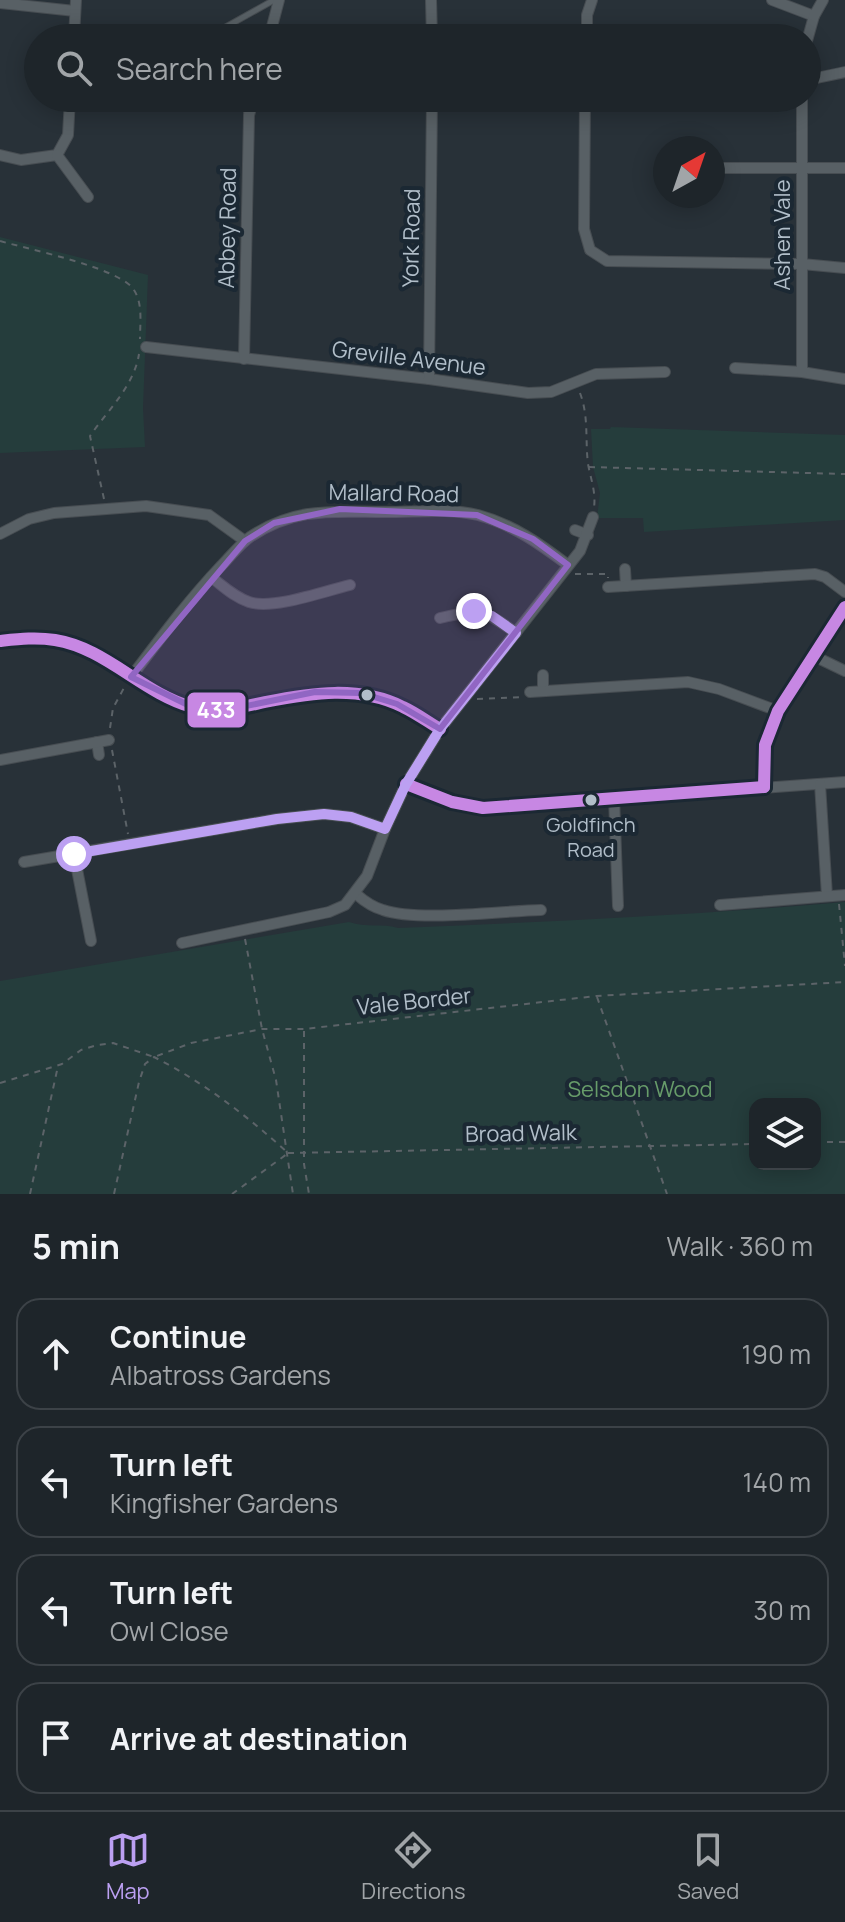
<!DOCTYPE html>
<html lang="en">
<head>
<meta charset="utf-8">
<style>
	body { margin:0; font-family:Manrope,sans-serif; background:#2b3136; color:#f1f3f6 }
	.controls { position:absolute; right:24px; bottom:24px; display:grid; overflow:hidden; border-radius:16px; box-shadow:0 4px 20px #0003 }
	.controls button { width:72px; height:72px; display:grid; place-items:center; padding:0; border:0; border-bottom:2px solid #3c4247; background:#1e252a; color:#f1f3f6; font:40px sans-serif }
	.compass { position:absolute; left:653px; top:136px; width:72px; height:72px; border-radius:50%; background:#1e252a; box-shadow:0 4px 20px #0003; rotate:40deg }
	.stop { position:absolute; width:24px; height:24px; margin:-18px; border:6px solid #bca0f2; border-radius:50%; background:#fff }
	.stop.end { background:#bca0f2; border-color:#fff; box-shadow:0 2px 8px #0008 }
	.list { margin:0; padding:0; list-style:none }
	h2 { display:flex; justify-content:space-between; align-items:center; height:104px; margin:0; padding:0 32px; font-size:34px }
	h2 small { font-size:26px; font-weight:400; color:#a1a5a8 }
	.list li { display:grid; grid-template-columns:52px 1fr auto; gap:24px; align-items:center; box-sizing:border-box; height:112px; margin:0 16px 16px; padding:0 16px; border:2px solid #3c4247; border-radius:24px }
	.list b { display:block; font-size:30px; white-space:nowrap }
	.list p { margin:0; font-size:26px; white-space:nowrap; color:#a1a5a8 }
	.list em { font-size:26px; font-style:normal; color:#a1a5a8 }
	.icon { flex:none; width:44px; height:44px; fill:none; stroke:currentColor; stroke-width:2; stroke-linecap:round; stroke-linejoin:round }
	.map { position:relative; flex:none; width:845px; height:1194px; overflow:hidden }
	.search { position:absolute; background:#1e252a; box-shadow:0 4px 20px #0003; left:24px; right:24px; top:24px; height:88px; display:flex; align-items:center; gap:20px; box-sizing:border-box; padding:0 28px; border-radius:44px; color:#a1a5a8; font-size:30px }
	.sheet { height:616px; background:#1e252a }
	nav { display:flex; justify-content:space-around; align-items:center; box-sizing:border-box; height:112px; border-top:2px solid #3c4247; background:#1e252a; font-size:22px; color:#a1a5a8 }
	nav a { display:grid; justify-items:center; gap:4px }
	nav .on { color:#bca0f2 }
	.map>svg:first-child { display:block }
	.green { fill:#253d3c; fill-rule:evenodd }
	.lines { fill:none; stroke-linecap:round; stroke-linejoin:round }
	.service-casing { stroke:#474d52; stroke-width:7 }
	.minor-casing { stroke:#474d52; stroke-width:12 }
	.path { stroke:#5c6368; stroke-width:2; stroke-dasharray:6 6; stroke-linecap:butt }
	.service { stroke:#586065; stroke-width:5 }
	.minor { stroke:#586065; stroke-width:10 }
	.bus-1-casing { stroke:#1b2833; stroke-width:18 }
	.bus-1 { stroke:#c787e3; stroke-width:12 }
	.route { stroke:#bca0f2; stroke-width:10 }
	.marked { fill:#9166c3; fill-opacity:0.2; stroke:#9166c3; stroke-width:6; stroke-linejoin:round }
	.bus-dot { fill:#b1bec9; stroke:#1b2833; stroke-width:3 }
	.labels { text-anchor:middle; stroke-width:8; stroke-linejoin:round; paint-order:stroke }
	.bus-label { font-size:20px; fill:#b1bec9; stroke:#1b2833 }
	.street-label { font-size:22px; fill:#b1bec9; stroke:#1b2833 }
	.park-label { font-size:22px; fill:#679c6a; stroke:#1b2833 }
	.line-badge { stroke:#1b2833; stroke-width:3 }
	.badge-label { font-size:22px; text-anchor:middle; font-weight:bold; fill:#fff }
</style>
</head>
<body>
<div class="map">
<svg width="845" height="1194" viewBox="0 0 845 1194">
	<rect width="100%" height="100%" fill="#283138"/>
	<!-- green -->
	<g class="green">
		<path d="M0,237L148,275L143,408L145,447L0,453Z"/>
		<path d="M611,427L845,435V520L644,532L643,518H597L600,493L593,467L591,429H610Z"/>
		<path d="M845,902V1194H0V981L349,922C366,928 382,923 398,928C547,922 696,915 845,902ZM755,1104H815V1164H755Z"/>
	</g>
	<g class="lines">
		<!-- service casing -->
		<g class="service-casing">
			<g id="service">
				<path d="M206,38L274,0"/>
				<path d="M238,98L248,114"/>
			</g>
		</g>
		<!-- minor casing -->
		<g class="minor-casing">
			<g id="minor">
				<path d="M431,0L432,38"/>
				<path d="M772,0L814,16"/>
				<path d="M0,3L75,11"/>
				<path d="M74,38L76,0"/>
				<path d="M269,38L279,0"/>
				<path d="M587,38V15L592,0"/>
				<path d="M807,41L814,16L823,0"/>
				<path d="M807,80L845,72"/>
				<path d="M585,98L584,229L590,250L607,261L802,264L845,268"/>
				<path d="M0,155L21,160L57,155L68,135L70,98"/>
				<path d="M57,155L88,197"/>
				<path d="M713,168H845"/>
				<path d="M146,347L429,379L528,393L551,392L596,374L665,372"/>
				<path d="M244,359L249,115L254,98"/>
				<path d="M735,368L802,372L845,379"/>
				<path d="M802,372V98"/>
				<path d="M429,379L432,98"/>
				<path d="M575,530L588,535"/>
				<path d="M0,534L29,519L54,513L146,506L209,515L245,541"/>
				<path d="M625,569L626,586"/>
				<path d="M211,577C223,586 234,597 249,602C273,610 325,591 350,585"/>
				<path d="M608,587L815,574L825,577L845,592"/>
				<path d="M440,618C479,609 483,609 516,633"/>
				<path d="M0,641C90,621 119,688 192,707C215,713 242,707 265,702C309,693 354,685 397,704C412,710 426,721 440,729"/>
				<path d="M814,656L845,671"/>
				<path d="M131,677C160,639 187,602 220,567C230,557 239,545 250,537C297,506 334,512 386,512C417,512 448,508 478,515C512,524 540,544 568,565"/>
				<path d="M543,691V675"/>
				<path d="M530,692L688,682L719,689L778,711"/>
				<path d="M97,742L99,755"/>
				<path d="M0,760L109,740"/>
				<path d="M406,784L452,802L483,808L845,782"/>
				<path d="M820,784L827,896"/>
				<path d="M764,787L765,745L778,711L845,607"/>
				<path d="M614,797L618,906"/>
				<path d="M74,854L91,941"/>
				<path d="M24,862L277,819L324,814L351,817L385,829"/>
				<path d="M356,894C364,901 372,907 383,910C418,922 501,911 541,910"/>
				<path d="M720,905L845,895"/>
				<path d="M182,943L329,912L345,905L367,876L385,829L406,784L440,729L580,551L593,517"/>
			</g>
		</g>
		<!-- path -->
		<g class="path">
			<path d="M0,241C27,249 121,268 134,290C143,304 140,323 140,339"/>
			<path d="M580,393C589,417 585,439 588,464C591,480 596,492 594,508"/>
			<path d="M589,467L845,474"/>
			<path d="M104,499L90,436C108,410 134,386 139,354"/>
			<path d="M575,574H608V578"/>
			<path d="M477,699L523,697"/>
			<path d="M110,728L113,708L125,686"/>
			<path d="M112,750L128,834"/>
			<path d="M839,904L845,966"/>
			<path d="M245,939L262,1029L276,1080L293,1194"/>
			<path d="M597,997L667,1194"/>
			<path d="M304,1031V1164L309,1194"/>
			<path d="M0,1083L62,1064L81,1050L97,1045L113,1043L154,1057L191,1043L262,1029H304L596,996L845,982"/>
			<path d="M815,1142H845"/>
			<path d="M288,1153L755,1144"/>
			<path d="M30,1194L58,1066"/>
			<path d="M114,1194L139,1082L145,1064L154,1057C203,1082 246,1115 287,1152"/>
			<path d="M232,1194L287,1154"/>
		</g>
		<!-- service -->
		<use href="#service" class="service"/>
		<!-- minor -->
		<use href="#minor" class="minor"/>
		<!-- bus-1 casing -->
		<g class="bus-1-casing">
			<g id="bus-1">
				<path d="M0,641C19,639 36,637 55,640C106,648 142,693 192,707C216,714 241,707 265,702C311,693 359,685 403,707C416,713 428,722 440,729"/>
				<path d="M406,784L452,802L483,808L764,787"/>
				<path d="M764,787L765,745L778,711L845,607"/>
			</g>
		</g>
		<!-- bus-1 -->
		<use href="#bus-1" class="bus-1"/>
	</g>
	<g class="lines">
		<!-- route -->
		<path class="route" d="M74,854L277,819L324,814L351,817L385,829L406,784L440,729L516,633L492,616L474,611"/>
	</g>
	<!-- marked area -->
	<path class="marked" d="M340,509L477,515L533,539L568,565L440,729L397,704L361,693L315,692L231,709L194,708L131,677L245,541L274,523Z"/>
	<!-- markers -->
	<g class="bus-dot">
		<circle cx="367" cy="695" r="7"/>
		<circle cx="591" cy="800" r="7"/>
	</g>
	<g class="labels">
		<!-- bus labels -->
		<g class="bus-label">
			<text x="591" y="832">Goldfinch<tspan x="591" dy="25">Road</tspan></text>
		</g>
		<!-- street labels -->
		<g class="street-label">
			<text transform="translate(227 228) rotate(-89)" y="8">Abbey Road</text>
			<text transform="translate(782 235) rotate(-90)" y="8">Ashen Vale</text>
			<text transform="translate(411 238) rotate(-89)" y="8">York Road</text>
			<text transform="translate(409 358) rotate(7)" y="8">Greville Avenue</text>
			<text transform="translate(394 493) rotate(1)" y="8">Mallard Road</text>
			<text transform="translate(414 1001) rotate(-6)" y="8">Vale Border</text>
			<text transform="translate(521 1133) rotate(-1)" y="8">Broad Walk</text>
		</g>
		<!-- park labels -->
		<g class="park-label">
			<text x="640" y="1097">Selsdon Wood</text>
		</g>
	</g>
	<rect class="line-badge" x="186" y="691" width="61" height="38" rx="8" fill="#c787e3"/>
	<g class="badge-label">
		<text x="216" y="718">433</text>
	</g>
</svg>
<div class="controls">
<button><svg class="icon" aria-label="layers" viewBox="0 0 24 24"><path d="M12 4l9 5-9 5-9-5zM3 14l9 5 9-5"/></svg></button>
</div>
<svg class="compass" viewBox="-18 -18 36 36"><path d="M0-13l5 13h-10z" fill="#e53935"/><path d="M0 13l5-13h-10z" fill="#a1a5a8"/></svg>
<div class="stop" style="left:74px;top:854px"></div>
<div class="stop end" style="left:474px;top:611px"></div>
<div class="search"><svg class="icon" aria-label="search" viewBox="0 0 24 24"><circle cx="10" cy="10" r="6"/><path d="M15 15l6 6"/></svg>Search here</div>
</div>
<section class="sheet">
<h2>5 min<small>Walk · 360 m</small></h2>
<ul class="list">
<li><svg class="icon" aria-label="ahead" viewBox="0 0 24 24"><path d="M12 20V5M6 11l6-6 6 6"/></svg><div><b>Continue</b><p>Albatross Gardens</p></div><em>190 m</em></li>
<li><svg class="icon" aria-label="left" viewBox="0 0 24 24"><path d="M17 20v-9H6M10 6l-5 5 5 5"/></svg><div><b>Turn left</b><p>Kingfisher Gardens</p></div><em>140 m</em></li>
<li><svg class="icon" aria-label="left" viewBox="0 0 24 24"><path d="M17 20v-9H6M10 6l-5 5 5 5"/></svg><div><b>Turn left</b><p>Owl Close</p></div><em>30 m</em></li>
<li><svg class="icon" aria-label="arrive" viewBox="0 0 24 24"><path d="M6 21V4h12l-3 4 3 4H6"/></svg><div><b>Arrive at destination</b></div></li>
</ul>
</section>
<nav>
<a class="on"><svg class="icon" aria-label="map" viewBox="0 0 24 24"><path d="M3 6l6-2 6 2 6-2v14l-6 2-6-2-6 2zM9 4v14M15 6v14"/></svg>Map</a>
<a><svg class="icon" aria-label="directions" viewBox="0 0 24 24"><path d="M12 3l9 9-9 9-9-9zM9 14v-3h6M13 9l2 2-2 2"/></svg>Directions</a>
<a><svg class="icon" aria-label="saved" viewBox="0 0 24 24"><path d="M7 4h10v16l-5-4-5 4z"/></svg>Saved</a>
</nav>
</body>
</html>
